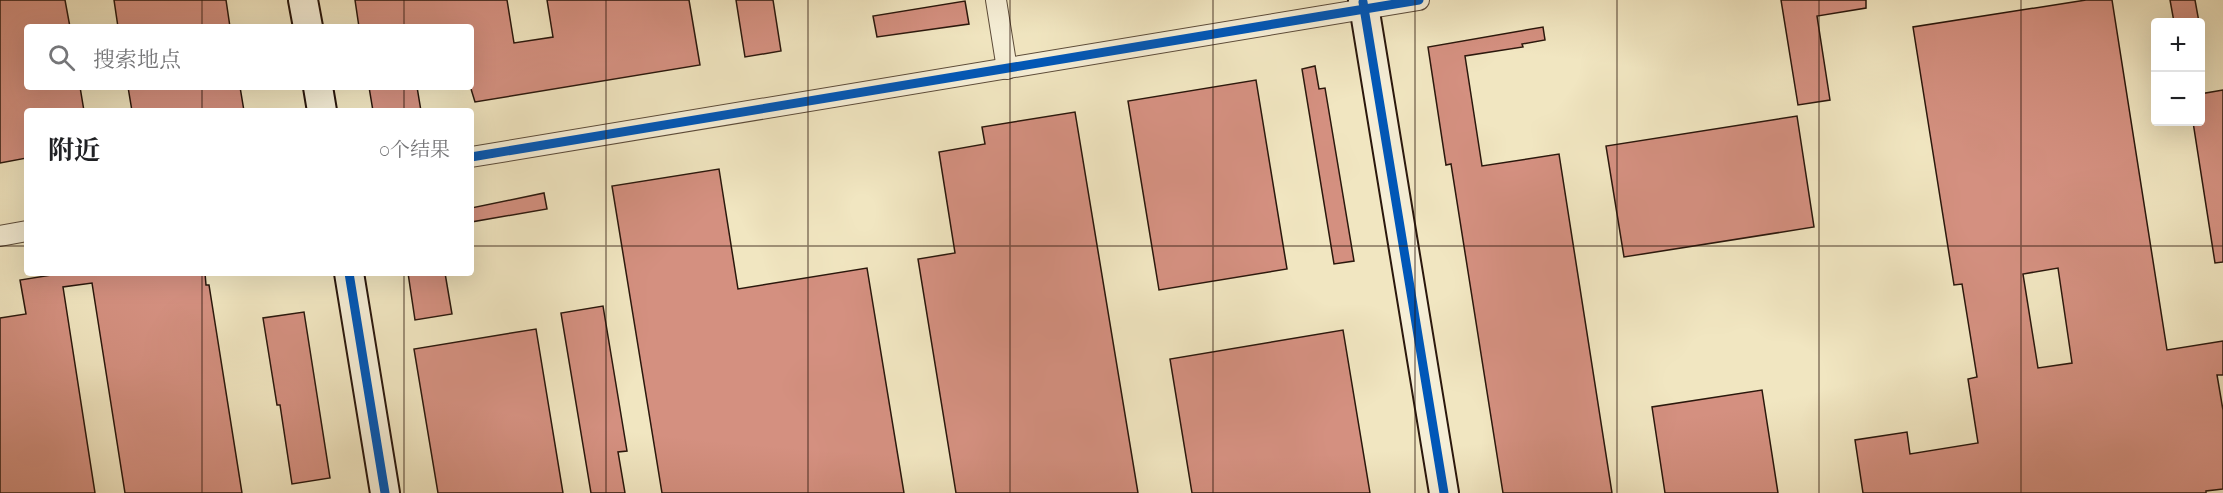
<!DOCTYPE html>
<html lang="zh">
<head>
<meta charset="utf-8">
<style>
	body { margin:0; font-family:"IM FELL French Canon","Noto Serif SC",serif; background:#f2f2f2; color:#202124 }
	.controls { position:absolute; right:18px; top:18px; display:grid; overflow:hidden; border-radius:6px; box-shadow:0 6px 24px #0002 }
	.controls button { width:54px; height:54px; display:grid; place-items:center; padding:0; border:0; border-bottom:2px solid #e0e0e0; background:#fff; color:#202124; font:30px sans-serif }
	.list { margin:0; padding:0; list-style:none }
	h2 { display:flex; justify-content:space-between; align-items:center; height:78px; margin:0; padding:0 24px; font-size:26px }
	h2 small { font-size:20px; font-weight:400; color:#757577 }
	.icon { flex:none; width:33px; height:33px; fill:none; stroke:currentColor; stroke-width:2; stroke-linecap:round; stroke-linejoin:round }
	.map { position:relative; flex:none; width:2223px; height:493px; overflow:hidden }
	.search { position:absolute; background:#fff; box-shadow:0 6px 24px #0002; left:24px; top:24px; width:450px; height:66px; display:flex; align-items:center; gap:15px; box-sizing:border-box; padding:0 21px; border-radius:6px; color:#757577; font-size:22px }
	.panel { position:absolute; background:#fff; box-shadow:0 6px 24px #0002; left:24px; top:108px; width:450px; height:168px; border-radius:6px }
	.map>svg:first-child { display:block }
	.building { fill:#d49080; stroke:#2a170c; stroke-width:1.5; fill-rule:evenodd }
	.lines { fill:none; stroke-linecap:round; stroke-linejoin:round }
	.street-casing { stroke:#5c4b39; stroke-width:22 }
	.secondary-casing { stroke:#2a170c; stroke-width:32 }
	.street { stroke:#f6efd7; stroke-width:20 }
	.secondary { stroke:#f6efd7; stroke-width:28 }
	.cycleway-casing { stroke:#f6efd7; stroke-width:13 }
	.cycleway { stroke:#0057b8; stroke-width:9 }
	.grid { fill:none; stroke:#2a170c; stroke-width:1.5; stroke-opacity:0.55 }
</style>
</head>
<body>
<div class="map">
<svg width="2223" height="493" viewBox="0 0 2223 493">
	<rect width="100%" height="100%" fill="#f1e6c1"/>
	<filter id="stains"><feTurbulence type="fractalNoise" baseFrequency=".00333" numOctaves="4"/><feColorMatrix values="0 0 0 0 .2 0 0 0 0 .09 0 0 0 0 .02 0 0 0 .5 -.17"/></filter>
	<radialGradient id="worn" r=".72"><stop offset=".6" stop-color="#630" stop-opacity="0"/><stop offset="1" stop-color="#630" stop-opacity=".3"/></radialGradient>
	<!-- building -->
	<g class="building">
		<path d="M0,0H65L70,27H27V87H80L84,111H27V158L0,163Z"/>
		<path d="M114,0H226L230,27H118Z"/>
		<path d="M355,0H507L514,43L553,37L547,0H689L700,65L475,102L471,89V27H359Z"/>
		<path d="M736,0H773L781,51L745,57Z"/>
		<path d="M1781,0H1866V8L1817,16L1830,100L1798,105Z"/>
		<path d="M2086,0H2112L2167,350L2223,341V375H2217L2223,410V489L2206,491V493H1863L1855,440L1907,432L1910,454L1978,443L1968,379L1977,377L1962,284L1954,285L1913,27ZM2058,268L2072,363L2038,368L2023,274Z"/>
		<path d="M2170,0H2195L2199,22H2174Z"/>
		<path d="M965,1L969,24L877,37L873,16Z"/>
		<path d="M1543,27L1545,40L1522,44L1523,47L1465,56L1482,166L1559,154L1612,493H1503L1451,164L1446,165L1428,47Z"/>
		<path d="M1315,66L1319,89L1325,88L1354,261L1334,264L1302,69Z"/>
		<path d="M1256,80L1287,269L1159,290L1128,101Z"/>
		<path d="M128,87H240L244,111H132Z"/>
		<path d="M369,87H417L421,111H373Z"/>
		<path d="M2223,90V262L2215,263L2193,122H2200V94Z"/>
		<path d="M1075,112L1138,493H956L918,259L955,253L939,152L985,144L982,127Z"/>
		<path d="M1797,116L1814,227L1624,257L1606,146Z"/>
		<path d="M719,169L738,289L867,268L904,493H662L612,186Z"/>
		<path d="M544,193L547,209L471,222V208Z"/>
		<path d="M64,273H205L206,285H209L242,493H125L92,283L63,287L95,493H0V318L26,314L20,280Z"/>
		<path d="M408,273H445L452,314L415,320Z"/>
		<path d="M603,306L627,451L618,452L625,493H591L561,313Z"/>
		<path d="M304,312L330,478L292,484L280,405H277L263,318Z"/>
		<path d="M536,329L563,493H438L414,349Z"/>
		<path d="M1343,330L1370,493H1192L1170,359Z"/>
		<path d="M1762,390L1778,493H1665L1652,407Z"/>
	</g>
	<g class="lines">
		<!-- street casing -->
		<g class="street-casing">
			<g id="street">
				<path d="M996,0L1007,69"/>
				<path d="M471,157L1419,0"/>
				<path d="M0,236L27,231"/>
			</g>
		</g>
		<!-- secondary casing -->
		<g class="secondary-casing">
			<g id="secondary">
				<path d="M303,0L308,27"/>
				<path d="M1363,0L1444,493"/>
				<path d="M318,87L322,111"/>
				<path d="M349,273L385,493"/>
			</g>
		</g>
		<!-- street -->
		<use href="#street" class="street"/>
		<!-- secondary -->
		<use href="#secondary" class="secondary"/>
		<!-- cycleway casing -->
		<g class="cycleway-casing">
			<g id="cycleway">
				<path d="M1363,2L1444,493"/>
				<path d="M471,157L1419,0"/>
				<path d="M349,273L385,493"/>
			</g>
		</g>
		<!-- cycleway -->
		<use href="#cycleway" class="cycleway"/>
	</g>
	<!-- grid -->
	<path class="grid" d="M202,0V27M404,0V27M606,0V493M808,0V493M1010,0V493M1213,0V493M1415,0V493M1617,0V493M1819,0V493M2021,0V493M202,87V111M404,87V111M0,246H27M471,246H2223M202,273V493M404,273V493"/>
	<rect width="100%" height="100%" filter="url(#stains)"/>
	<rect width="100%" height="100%" fill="url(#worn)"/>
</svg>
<div class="controls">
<button>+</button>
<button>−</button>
</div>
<div class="search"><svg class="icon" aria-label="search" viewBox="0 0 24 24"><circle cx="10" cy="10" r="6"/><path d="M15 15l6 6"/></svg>搜索地点</div>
<section class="panel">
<h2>附近<small>0个结果</small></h2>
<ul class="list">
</ul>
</section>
</div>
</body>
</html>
